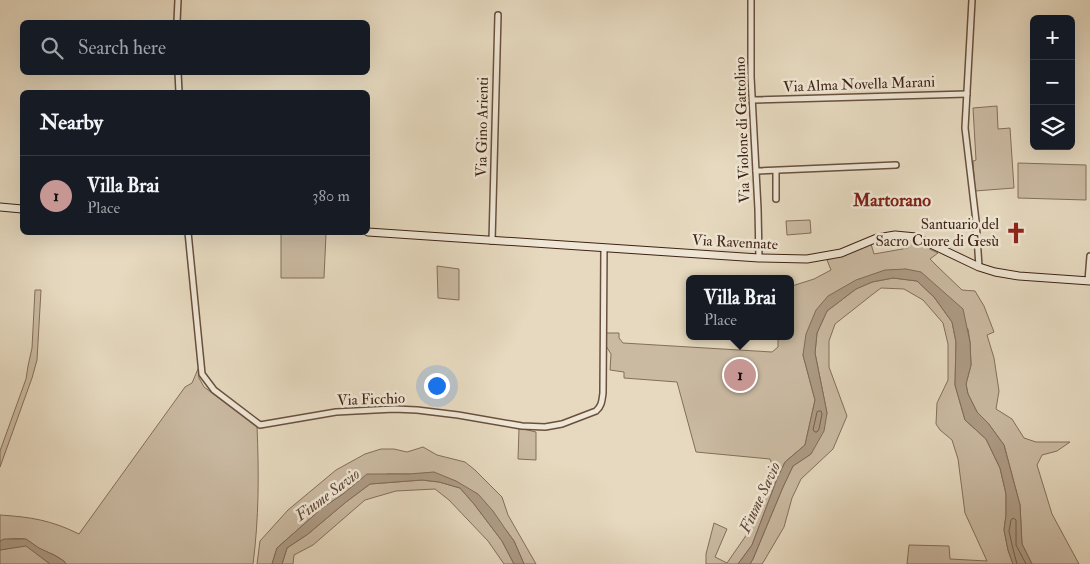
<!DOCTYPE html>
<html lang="en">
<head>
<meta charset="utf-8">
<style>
	body { margin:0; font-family:"IM FELL Double Pica",serif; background:#20242c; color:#f1f3f6 }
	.controls { position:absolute; right:15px; top:15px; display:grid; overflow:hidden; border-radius:8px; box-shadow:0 5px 20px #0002 }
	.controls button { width:45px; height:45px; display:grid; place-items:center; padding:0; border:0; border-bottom:1px solid #363941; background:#171b24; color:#f1f3f6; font:25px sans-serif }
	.you { position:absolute; left:436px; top:385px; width:18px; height:18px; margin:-12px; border:4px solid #fff; border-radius:50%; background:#1a73e8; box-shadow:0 0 0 8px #1a73e833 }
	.badge { display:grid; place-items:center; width:32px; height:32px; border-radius:50%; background:#c59692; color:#111; font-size:16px; font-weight:700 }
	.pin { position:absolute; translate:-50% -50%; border:2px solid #fff; box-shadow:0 1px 5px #0006 }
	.popup { position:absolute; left:686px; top:275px; width:108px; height:65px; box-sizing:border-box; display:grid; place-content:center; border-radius:8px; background:#171b24; filter:drop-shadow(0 1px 4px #0005); font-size:16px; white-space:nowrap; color:#9ea1a6 }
	.popup b { font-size:19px; color:#f1f3f6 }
	.popup::after { content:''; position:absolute; left:50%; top:100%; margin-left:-10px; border:10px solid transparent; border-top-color:#171b24 }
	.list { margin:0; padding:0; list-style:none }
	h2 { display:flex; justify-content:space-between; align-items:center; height:65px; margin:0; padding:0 20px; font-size:21px }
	h2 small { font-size:16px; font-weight:400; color:#9ea1a6 }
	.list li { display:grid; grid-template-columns:32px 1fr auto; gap:15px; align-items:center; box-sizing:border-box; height:80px; padding:0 20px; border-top:1px solid #363941 }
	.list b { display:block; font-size:19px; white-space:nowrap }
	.list p { margin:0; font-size:16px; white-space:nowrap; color:#9ea1a6 }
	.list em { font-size:16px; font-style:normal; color:#9ea1a6 }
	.icon { flex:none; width:28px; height:28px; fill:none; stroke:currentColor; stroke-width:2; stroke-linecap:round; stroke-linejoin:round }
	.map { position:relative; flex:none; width:1090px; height:564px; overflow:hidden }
	.search { position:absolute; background:#171b24; box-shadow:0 5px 20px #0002; left:20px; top:20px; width:350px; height:55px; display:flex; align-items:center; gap:12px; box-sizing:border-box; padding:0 18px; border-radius:8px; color:#9ea1a6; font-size:19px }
	.panel { position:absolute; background:#171b24; box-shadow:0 5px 20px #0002; left:20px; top:90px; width:350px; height:145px; border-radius:8px }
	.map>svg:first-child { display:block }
	.green { fill:#cabaa2; stroke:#846e5a }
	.water { fill:#ad9b85; stroke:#816b57 }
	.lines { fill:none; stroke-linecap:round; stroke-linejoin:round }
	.shore { stroke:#765f4c; stroke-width:1 }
	.street-casing { stroke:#69503e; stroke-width:8 }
	.secondary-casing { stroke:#3f2313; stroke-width:9 }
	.street { stroke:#efe6d5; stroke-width:5 }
	.secondary { stroke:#efe6d5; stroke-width:7 }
	.labels { text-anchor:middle; stroke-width:5; stroke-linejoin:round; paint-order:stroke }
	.street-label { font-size:15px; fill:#3f2313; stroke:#efe6d5 }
	.poi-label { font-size:15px; fill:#3f2313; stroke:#efe6d5; text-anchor:end }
	.water-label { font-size:16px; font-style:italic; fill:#604735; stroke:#efe6d5 }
	.quarter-label { font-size:18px; font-weight:bold; fill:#7a1f14; stroke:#efe6d5 }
</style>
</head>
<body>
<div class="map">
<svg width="1090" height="564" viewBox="0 0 1090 564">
	<rect width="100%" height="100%" fill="#e6d9bf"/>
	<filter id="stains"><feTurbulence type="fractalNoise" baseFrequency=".004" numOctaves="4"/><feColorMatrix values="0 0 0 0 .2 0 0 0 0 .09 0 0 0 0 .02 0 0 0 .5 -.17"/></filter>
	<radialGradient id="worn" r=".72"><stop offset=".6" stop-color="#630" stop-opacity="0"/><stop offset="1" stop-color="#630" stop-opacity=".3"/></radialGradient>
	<!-- green -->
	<g class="green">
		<path d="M997,106L998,129L1010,128L1014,188L975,191L973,161L976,160L973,108Z"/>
		<path d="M1018,163L1086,165V200L1018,198Z"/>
		<path d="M810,220L811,233L787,235L786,221Z"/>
		<path d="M304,233L326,234L324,278H281V233Z"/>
		<path d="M911,240L938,253L930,259L938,267L962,290L975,291L984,306L994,332L987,335L994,358L999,391L996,409L1012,419L1024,438L1036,442H1070L1057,451L1042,455L1037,465L1052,514L1079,564H1032L1022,544L1020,505L1004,445L988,423L977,412L968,394L966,384L971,365L970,342L968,329L906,269L829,296L803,355L815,400L805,445L785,462L777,479L752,545L738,564H706V554L714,523L727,529L715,557L727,563L745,537L775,472L770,459L696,452L677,382L624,378V372L610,370L611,354L606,346V333H619V338L623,343L772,352L778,347V336H790V290L792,286L814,279L831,270L827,260L871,244L874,254L908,248Z"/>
		<path d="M437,266L459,269V300L438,298Z"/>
		<path d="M893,278L917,281L934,297L952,322L956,342L955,385L965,420L986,439L1000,468L1006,494V515L1004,530L1008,550L1013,564H907L909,545L949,546L950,559L987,561L965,513L958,459L952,440L940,430L936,424L937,403L948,380V344L943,323L923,300L904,289L881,288L873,294L835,324L829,341V367L847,416L833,449L801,479L792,498L784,527L764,561L762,564H750L753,559L783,487L793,466L811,454L827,413L815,353L817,333L827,311L856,289L872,282Z"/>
		<path d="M35,290H41L37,360L32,378L0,467V451L26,379L28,366L32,348Z"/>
		<path d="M198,369L199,378L204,387L257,426C259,473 259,518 253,564H66C59,555 47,553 38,548C33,545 29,540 24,539C18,538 5,539 0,541V515C30,517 51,520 79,534L185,387L192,383Z"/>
		<path d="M519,428L536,432V460L518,459Z"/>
		<path d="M423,447L437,455L465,462L475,470L502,497L508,515L536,564H524L514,541L506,530L456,481L409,474H387L343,494L321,509L277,548L272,564H257L260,541L288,510L336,470L365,454L381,449H394L407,452Z"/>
		<path d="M422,480L439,482L460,488L474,504L502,541L514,564H504L488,541L449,500L435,489L396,491L365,500L313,545L294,555L293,564H282L287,548L308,534L346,502L370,484Z"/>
		<path d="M26,545L50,564H0V550Z"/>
	</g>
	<!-- water -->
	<g class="water">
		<path d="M906,269L921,272L963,309L970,342L971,365L966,384L968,394L977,412L988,423L1004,445L1020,505L1022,544L1032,564H1013L1008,550L1004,530L1006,515V494L1000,468L986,439L965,420L955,385L956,342L952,322L934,297L917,281L893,278L872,282L856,289L827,311L817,333L815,353L827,413L824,431L811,454L793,466L783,487L753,559L750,564H738L752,545L777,479L785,462L805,445L815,400L803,355L806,334L816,310L828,296L856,280L885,270Z"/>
		<path d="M434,472L456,481L478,494L493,511L506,530L514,541L524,564H514L502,541L474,504L460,488L439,482L422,480L370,484L346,502L308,534L287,548L282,564H272L277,548L321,509L343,494L367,474H409Z"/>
		<path d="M4,539H26L39,548L54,555L64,561L66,564H50L26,546L0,550V541Z"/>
	</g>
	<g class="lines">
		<!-- shore -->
		<g class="shore">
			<path d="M819,411H821L822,414L819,429L817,432H815L813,430L817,412Z"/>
			<path d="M1017,564L1013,549L1009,531L1011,520L1013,518L1016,520V545L1026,564"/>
		</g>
		<!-- street casing -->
		<g class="street-casing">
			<g id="street">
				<path d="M751,0V77L758,209L759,258"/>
				<path d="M972,0L965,128L976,221L979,267"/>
				<path d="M177,22L178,0"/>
				<path d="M178,72L179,92"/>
				<path d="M753,100L967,94"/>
				<path d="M756,171L896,165"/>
				<path d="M776,171V199"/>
				<path d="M188,232L202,374L214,390L260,425L336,412L394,409L417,410L458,415L522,426L545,427L562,424L596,411C602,406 602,400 603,393L604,248"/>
				<path d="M492,241L498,15"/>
				<path d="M1088,281L1090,256"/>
			</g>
		</g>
		<!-- secondary casing -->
		<g class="secondary-casing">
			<g id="secondary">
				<path d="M0,207L22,209"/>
				<path d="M368,232L759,258L807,259L841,253L877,238L895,235L916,237L979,267L995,272L1019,276L1090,281"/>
			</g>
		</g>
		<!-- street -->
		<use href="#street" class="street"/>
		<!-- secondary -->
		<use href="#secondary" class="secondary"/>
	</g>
	<!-- icons -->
	<defs>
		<g id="church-bare" transform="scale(1.725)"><path d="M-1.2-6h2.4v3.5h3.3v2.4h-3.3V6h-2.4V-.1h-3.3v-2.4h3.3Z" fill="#8f2418" stroke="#efe6d5" stroke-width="2.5" paint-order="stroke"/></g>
	</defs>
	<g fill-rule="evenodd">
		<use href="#church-bare" x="1016" y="233"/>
	</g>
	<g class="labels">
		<!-- street labels -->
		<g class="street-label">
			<text transform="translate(859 84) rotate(-2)" y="5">Via Alma Novella Marani</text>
			<text transform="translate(482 127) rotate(-89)" y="5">Via Gino Arienti</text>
			<text transform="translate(742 130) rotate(-92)" y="5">Via Violone di Gattolino</text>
			<text transform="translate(735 242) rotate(3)" y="5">Via Ravennate</text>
			<text transform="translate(371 399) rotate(-2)" y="5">Via Ficchio</text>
		</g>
		<!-- poi labels -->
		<g class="poi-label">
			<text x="999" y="229">Santuario del<tspan x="999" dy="17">Sacro Cuore di Gesù</tspan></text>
		</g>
		<!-- water labels -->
		<g class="water-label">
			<text transform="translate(327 494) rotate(-37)" y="6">Fiume Savio</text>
			<text transform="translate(759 497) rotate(-65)" y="6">Fiume Savio</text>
		</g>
		<!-- quarter labels -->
		<g class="quarter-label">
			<text x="892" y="206">Martorano</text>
		</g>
	</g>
	<rect width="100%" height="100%" filter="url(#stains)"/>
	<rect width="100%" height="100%" fill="url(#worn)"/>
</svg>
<div class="controls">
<button>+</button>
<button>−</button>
<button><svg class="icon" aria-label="layers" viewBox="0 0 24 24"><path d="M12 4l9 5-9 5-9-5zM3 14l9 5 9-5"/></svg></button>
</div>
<div class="you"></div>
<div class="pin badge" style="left:740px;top:375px">1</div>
<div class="popup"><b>Villa Brai</b>Place</div>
<div class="search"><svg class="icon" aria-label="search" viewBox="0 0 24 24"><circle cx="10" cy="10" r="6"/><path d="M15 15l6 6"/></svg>Search here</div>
<section class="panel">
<h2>Nearby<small></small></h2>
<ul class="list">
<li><span class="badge">1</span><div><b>Villa Brai</b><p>Place</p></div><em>380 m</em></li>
</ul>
</section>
</div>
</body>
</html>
